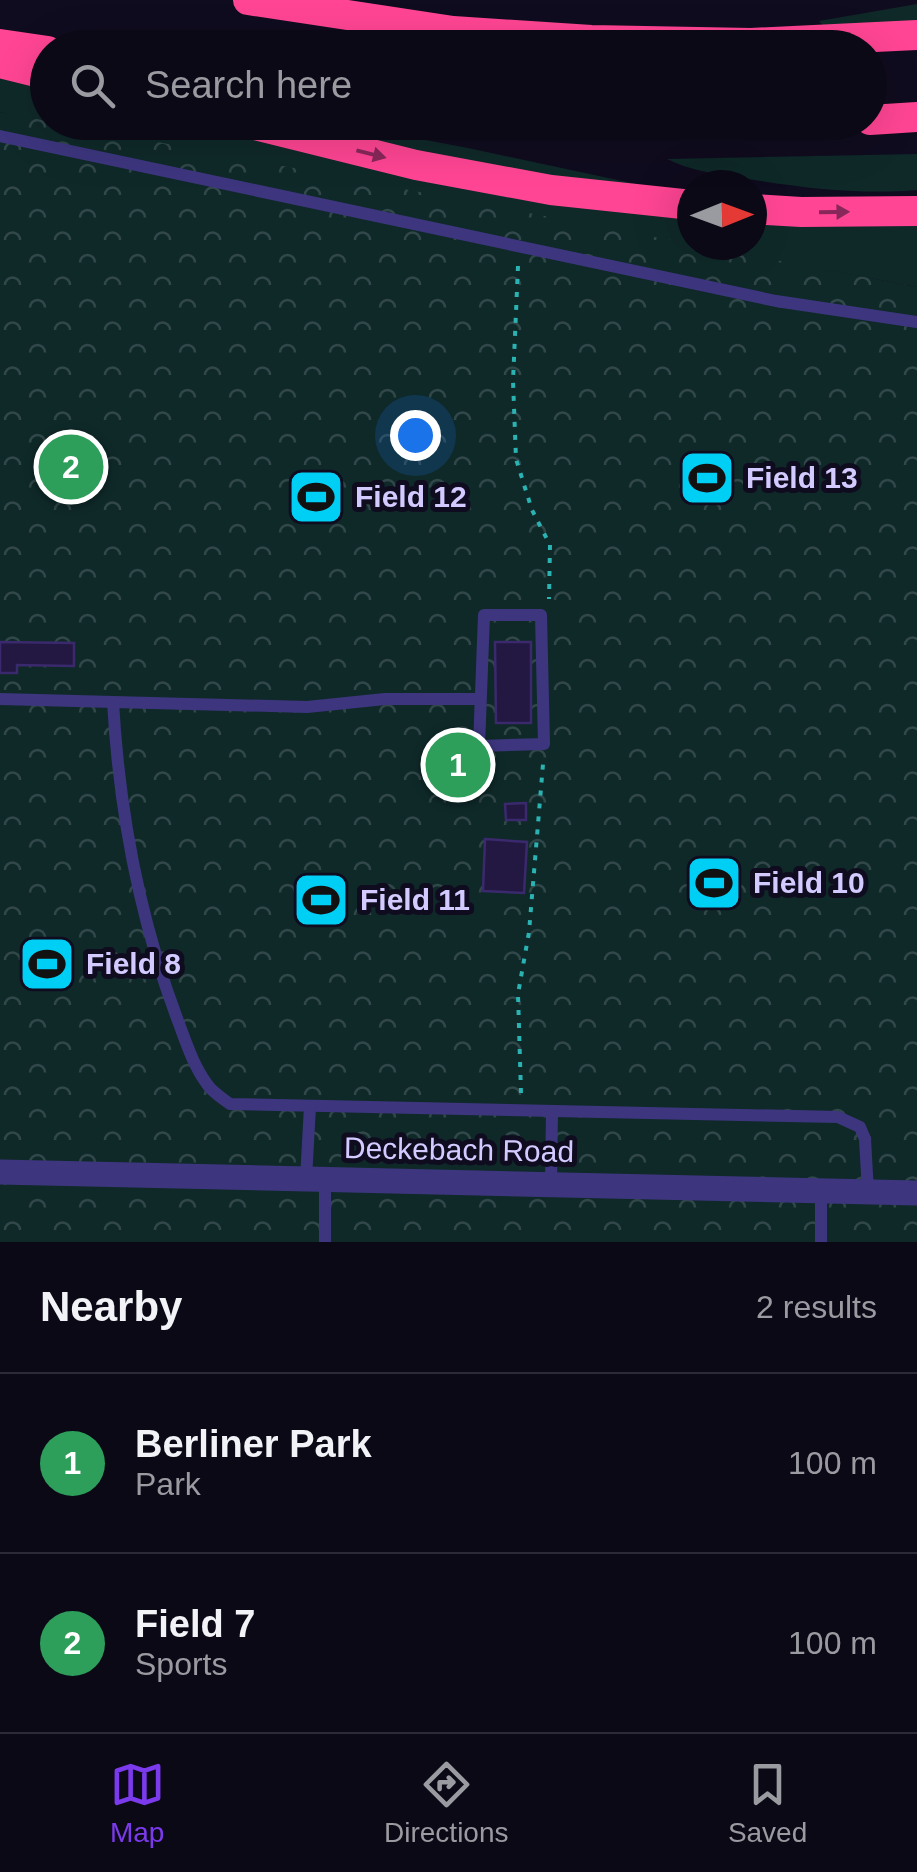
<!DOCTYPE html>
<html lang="en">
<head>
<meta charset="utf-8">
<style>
	body { margin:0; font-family:Helvetica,sans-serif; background:#151220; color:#f1f3f6 }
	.compass { position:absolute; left:677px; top:170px; width:90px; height:90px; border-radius:50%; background:#0c0917; box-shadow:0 10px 40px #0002; rotate:89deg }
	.you { position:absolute; left:415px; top:435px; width:35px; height:35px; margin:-25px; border:8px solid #fff; border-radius:50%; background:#1a73e8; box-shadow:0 0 0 15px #1a73e833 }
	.badge { display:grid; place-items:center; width:65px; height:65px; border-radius:50%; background:#7c3aed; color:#fff; font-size:32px; font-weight:700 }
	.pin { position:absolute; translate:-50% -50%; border:5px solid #fff; box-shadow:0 2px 10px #0006 }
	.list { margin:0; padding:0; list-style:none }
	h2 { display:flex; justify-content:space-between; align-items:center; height:130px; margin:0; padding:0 40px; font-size:42px }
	h2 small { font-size:32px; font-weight:400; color:#9a9aa1 }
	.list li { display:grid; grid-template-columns:65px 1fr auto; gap:30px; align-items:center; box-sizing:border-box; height:180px; padding:0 40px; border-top:2px solid #2c2a36 }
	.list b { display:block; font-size:38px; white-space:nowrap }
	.list p { margin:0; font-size:32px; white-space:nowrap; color:#9a9aa1 }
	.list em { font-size:32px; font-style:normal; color:#9a9aa1 }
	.icon { flex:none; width:55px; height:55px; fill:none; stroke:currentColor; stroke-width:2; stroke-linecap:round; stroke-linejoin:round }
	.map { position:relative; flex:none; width:917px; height:1242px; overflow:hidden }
	.search { position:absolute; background:#0c0917; box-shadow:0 10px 40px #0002; left:30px; right:30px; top:30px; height:110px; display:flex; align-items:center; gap:25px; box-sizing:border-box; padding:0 35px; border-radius:55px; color:#9a9aa1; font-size:38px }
	.sheet { height:490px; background:#0c0917 }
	nav { display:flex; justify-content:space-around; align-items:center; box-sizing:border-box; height:140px; border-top:2px solid #2c2a36; background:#0c0917; font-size:28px; color:#9a9aa1 }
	nav a { display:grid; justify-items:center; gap:5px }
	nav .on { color:#7c3aed }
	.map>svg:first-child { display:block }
	.grass { fill:#0f2929 }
	.park { fill:url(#park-crowns) }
	.building { fill:#221841; stroke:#3b296d; stroke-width:2.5 }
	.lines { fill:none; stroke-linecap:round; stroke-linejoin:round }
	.path { stroke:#2bb2b2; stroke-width:4; stroke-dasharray:5 8; stroke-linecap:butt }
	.service { stroke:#3d367f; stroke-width:12 }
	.minor { stroke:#3d367f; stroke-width:25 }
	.motorway { stroke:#ff4594; stroke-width:30 }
	.oneway { fill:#88285a }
	.labels { text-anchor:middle; stroke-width:10; stroke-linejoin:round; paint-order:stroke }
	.poi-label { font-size:30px; font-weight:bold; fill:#d3caff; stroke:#100c1f; text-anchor:start }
	.street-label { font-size:30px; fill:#d3caff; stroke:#100c1f }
</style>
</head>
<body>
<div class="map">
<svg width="917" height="1242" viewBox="0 0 917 1242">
	<defs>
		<pattern id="park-crowns" width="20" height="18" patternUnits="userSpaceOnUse" patternTransform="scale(2.5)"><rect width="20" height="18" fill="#0f2929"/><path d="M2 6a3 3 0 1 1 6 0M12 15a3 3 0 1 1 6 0" fill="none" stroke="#314749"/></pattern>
	</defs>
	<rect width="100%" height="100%" fill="#100c1f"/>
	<!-- grass -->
	<g class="grass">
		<path d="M917,4V25L827,30L819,21Z"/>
		<path d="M0,77L47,83L48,122H330L468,148L692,196V245H752V206L917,217V287L60,126L0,112Z"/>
		<path d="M917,154V190C856,195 796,187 736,177C712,173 689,170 667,159Z"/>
	</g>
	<!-- park -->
	<path class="park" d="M0,112L917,287V1242H0Z"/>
	<!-- building -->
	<g class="building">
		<path d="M0,642L74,643V666L17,665V673H0Z"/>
		<path d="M495,642H531V723H496Z"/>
		<path d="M526,803V820H506L505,804Z"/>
		<path d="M485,839L527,842L524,893L483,891Z"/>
	</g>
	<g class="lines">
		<!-- path -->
		<g class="path">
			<path d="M518,266L513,381L516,459L532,510L550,545L549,599"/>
			<path d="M521,1093L518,994L529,932L543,764"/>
		</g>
		<!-- service -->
		<g class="service">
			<path d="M0,136L776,301L917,322"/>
			<path d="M484,615H541L544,744L479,746Z"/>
			<path d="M0,699L307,707L385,699H479"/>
			<path d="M113,702C119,809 140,920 178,1021C186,1042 193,1065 207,1084C212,1092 222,1098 230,1104L838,1117L860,1127L865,1139L868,1192"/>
			<path d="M306,1179L310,1106"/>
			<path d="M551,1184L552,1111"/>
			<path d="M325,1242V1179"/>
			<path d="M821,1242V1190"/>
		</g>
		<!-- minor -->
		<path class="minor" d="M0,1172L917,1193"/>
		<!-- motorway -->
		<g class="motorway">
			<path d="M248,0L453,31L591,40L751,43L917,35"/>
			<path d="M0,44L48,51"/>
			<path d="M0,63L48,75"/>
			<path d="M870,120L917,117"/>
			<path d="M243,122L416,165L551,190L692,205"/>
			<path d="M616,122H821"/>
			<path d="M752,209L801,212L917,211"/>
		</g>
	</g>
	<!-- one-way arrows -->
	<defs><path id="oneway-solid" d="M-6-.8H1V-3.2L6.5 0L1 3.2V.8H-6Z" transform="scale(2.5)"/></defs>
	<g class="oneway">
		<use href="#oneway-solid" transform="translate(371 154) rotate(14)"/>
		<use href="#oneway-solid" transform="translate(834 212) rotate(-1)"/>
	</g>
	<!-- icons -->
	<defs>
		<g id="stadium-square" transform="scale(2.875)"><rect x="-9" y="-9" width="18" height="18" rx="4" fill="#00cff5" stroke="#100c1f"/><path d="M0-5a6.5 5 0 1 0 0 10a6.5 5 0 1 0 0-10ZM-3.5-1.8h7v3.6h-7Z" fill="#111"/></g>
	</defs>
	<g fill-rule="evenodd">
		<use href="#stadium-square" x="707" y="478"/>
		<use href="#stadium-square" x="316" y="497"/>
		<use href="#stadium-square" x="714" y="883"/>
		<use href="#stadium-square" x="321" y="900"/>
		<use href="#stadium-square" x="47" y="964"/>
	</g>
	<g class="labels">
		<!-- poi labels -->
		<g class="poi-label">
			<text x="746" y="488">Field 13</text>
			<text x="355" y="507">Field 12</text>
			<text x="753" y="893">Field 10</text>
			<text x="360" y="910">Field 11</text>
			<text x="86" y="974">Field 8</text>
		</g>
		<!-- street labels -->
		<g class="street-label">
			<text transform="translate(459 1150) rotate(1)" y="10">Deckebach Road</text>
		</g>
	</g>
</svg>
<svg class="compass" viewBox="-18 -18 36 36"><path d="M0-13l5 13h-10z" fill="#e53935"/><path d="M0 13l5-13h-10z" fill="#9a9aa1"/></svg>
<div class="you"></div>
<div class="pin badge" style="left:458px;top:765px;background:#2e9e5b">1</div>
<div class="pin badge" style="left:71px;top:467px;background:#2e9e5b">2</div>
<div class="search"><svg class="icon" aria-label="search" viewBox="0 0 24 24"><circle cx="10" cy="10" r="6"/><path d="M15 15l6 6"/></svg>Search here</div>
</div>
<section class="sheet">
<h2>Nearby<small>2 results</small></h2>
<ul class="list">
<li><span class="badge" style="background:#2e9e5b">1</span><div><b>Berliner Park</b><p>Park</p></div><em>100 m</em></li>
<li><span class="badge" style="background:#2e9e5b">2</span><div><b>Field 7</b><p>Sports</p></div><em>100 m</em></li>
</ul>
</section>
<nav>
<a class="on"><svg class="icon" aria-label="map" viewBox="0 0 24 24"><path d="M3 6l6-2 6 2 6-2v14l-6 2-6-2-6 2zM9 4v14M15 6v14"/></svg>Map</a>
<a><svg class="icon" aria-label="directions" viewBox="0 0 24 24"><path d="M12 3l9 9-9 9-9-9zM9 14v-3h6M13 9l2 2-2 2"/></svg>Directions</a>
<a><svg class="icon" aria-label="saved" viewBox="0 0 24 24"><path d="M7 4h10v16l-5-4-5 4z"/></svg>Saved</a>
</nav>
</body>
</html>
